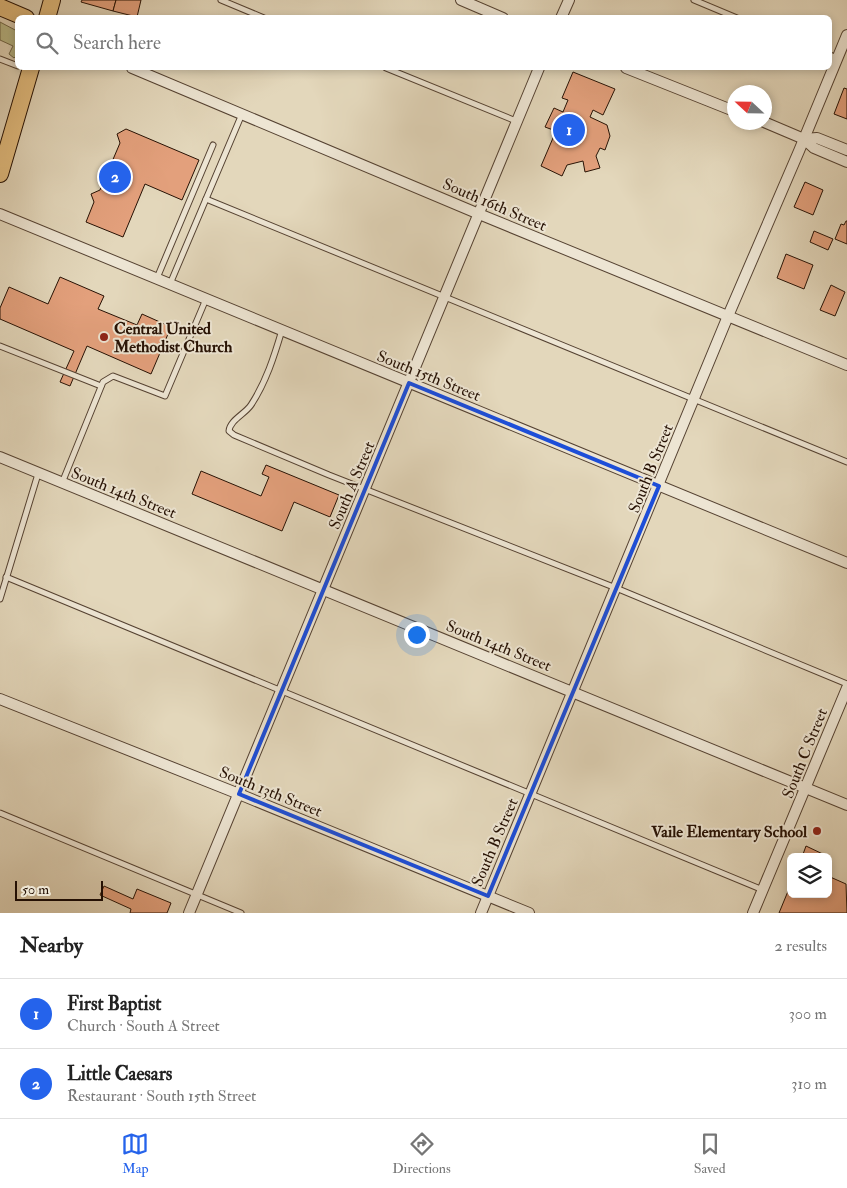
<!DOCTYPE html>
<html lang="en">
<head>
<meta charset="utf-8">
<style>
	body { margin:0; font-family:"IM FELL Double Pica",serif; background:#f2f2f2; color:#222 }
	.controls { position:absolute; right:15px; bottom:15px; display:grid; overflow:hidden; border-radius:8px; box-shadow:0 2px 8px #0003 }
	.controls button { width:45px; height:45px; display:grid; place-items:center; padding:0; border:0; border-bottom:1px solid #e0e0e0; background:#fff; color:#222; font:25px sans-serif }
	.compass { position:absolute; left:727px; top:85px; width:45px; height:45px; border-radius:50%; background:#fff; box-shadow:0 2px 8px #0003; rotate:292deg }
	.scale { position:absolute; left:15px; bottom:12px; width:88px; box-sizing:border-box; padding-left:5px; border:2px solid #261104; border-top:0; font-size:14px; line-height:18px; white-space:nowrap; color:#261104; -webkit-text-stroke:4px #ede5d3; paint-order:stroke }
	.you { position:absolute; left:416px; top:634px; width:18px; height:18px; margin:-12px; border:4px solid #fff; border-radius:50%; background:#1a73e8; box-shadow:0 0 0 8px #1a73e833 }
	.badge { display:grid; place-items:center; width:32px; height:32px; border-radius:50%; background:#2563eb; color:#fff; font-size:16px; font-weight:700 }
	.pin { position:absolute; translate:-50% -50%; border:2px solid #fff; box-shadow:0 1px 5px #0006 }
	.list { margin:0; padding:0; list-style:none }
	h2 { display:flex; justify-content:space-between; align-items:center; height:65px; margin:0; padding:0 20px; font-size:21px }
	h2 small { font-size:16px; font-weight:400; color:#767676 }
	.list li { display:grid; grid-template-columns:32px 1fr auto; gap:15px; align-items:center; box-sizing:border-box; height:70px; padding:0 20px; border-top:1px solid #e0e0e0 }
	.list b { display:block; font-size:19px; white-space:nowrap }
	.list p { margin:0; font-size:16px; white-space:nowrap; color:#767676 }
	.list em { font-size:16px; font-style:normal; color:#767676 }
	.icon { flex:none; width:28px; height:28px; fill:none; stroke:currentColor; stroke-width:2; stroke-linecap:round; stroke-linejoin:round }
	.map { position:relative; flex:none; width:847px; height:913px; overflow:hidden }
	.search { position:absolute; background:#fff; box-shadow:0 2px 8px #0003; left:15px; right:15px; top:15px; height:55px; display:flex; align-items:center; gap:12px; box-sizing:border-box; padding:0 18px; border-radius:8px; color:#767676; font-size:19px }
	.sheet { height:205px; background:#fff }
	nav { display:flex; justify-content:space-around; align-items:center; box-sizing:border-box; height:70px; border-top:1px solid #e0e0e0; background:#fff; font-size:14px; color:#767676 }
	nav a { display:grid; justify-items:center; gap:2px }
	nav .on { color:#2563eb }
	.map>svg:first-child { display:block }
	.green { fill:#bbbc8b; stroke:#706648 }
	.building { fill:#e3a07c; stroke:#261104 }
	.lines { fill:none; stroke-linecap:round; stroke-linejoin:round }
	.lane-casing { stroke:#554232; stroke-width:7 }
	.street-casing { stroke:#554232; stroke-width:12 }
	.primary-casing { stroke:#261104; stroke-width:18 }
	.lane { stroke:#ede5d3; stroke-width:5 }
	.street { stroke:#ede5d3; stroke-width:10 }
	.primary { stroke:#e2bc7e; stroke-width:16 }
	.marked { fill:none; stroke:#1d4ed8; stroke-width:4; stroke-linejoin:round }
	.poi-dot { fill:#8f2418; stroke:#ede5d3; stroke-width:2 }
	.labels { text-anchor:middle; stroke-width:4; stroke-linejoin:round; paint-order:stroke }
	.street-label { font-size:16px; fill:#261104; stroke:#ede5d3 }
	.poi-label { font-size:16px; font-weight:bold; fill:#261104; stroke:#ede5d3; text-anchor:start }
</style>
</head>
<body>
<div class="map">
<svg width="847" height="913" viewBox="0 0 847 913">
	<rect width="100%" height="100%" fill="#e3d7bb"/>
	<filter id="stains"><feTurbulence type="fractalNoise" baseFrequency=".004" numOctaves="4"/><feColorMatrix values="0 0 0 0 .2 0 0 0 0 .09 0 0 0 0 .02 0 0 0 .5 -.17"/></filter>
	<radialGradient id="worn" r=".72"><stop offset=".6" stop-color="#630" stop-opacity="0"/><stop offset="1" stop-color="#630" stop-opacity=".3"/></radialGradient>
	<!-- green -->
	<path class="green" d="M0,22L17,31L16,56L14,58L9,54L13,46L0,40Z"/>
	<!-- building -->
	<g class="building">
		<path d="M82,0H116L113,11L81,2Z"/>
		<path d="M116,0H141L137,17L113,11Z"/>
		<path d="M573,72L615,89L603,115L593,110L590,117L607,125L610,136L605,150L600,148L596,156L600,168L585,172L583,161L567,165L562,176L541,166L556,131L545,127L554,108L563,112L568,100L562,98Z"/>
		<path d="M844,88L847,89V119L834,114Z"/>
		<path d="M126,129L199,160L182,200L145,184L123,237L86,222L94,202L91,194L100,190L120,143L117,134Z"/>
		<path d="M805,182L823,190L813,215L794,207Z"/>
		<path d="M846,221H847V244L835,239L841,224L844,225Z"/>
		<path d="M814,231L833,239L828,250L810,242Z"/>
		<path d="M786,254L813,265L804,289L777,278Z"/>
		<path d="M60,277L104,296L98,309L137,325L142,314L171,327L151,374L87,346L70,386L60,382L74,351L0,319V308L9,287L48,304Z"/>
		<path d="M831,285L845,292L835,316L820,310Z"/>
		<path d="M266,465L339,495L330,517L294,502L282,531L192,494L201,471L261,496L269,477L262,474Z"/>
		<path d="M806,846L827,856V857H802Z"/>
		<path d="M828,876L846,884L847,913H779L791,884V894H828Z"/>
		<path d="M104,886L133,899L137,889L171,903L167,913H130L131,909L100,895Z"/>
	</g>
	<g class="lines">
		<!-- lane casing -->
		<g class="lane-casing">
			<g id="lane">
				<path d="M221,0L264,18"/>
				<path d="M694,0L737,18"/>
				<path d="M830,55L837,58"/>
				<path d="M0,59L18,66"/>
				<path d="M386,68L516,121"/>
				<path d="M206,199L847,462"/>
				<path d="M157,278L213,145"/>
				<path d="M170,284L242,114"/>
				<path d="M282,330C274,357 266,382 251,405C245,414 230,420 229,431L234,435L329,475L616,588L847,684"/>
				<path d="M0,346L101,386"/>
				<path d="M62,483L103,382L113,376L165,396L206,299"/>
				<path d="M6,577L763,890"/>
				<path d="M0,599L38,474"/>
				<path d="M0,813L241,913"/>
			</g>
		</g>
		<!-- street casing -->
		<g class="street-casing">
			<g id="street">
				<path d="M461,0L503,18"/>
				<path d="M561,18L569,0"/>
				<path d="M132,68L479,214L847,365"/>
				<path d="M626,68L734,111"/>
				<path d="M764,122L804,139L814,148L847,162"/>
				<path d="M804,139L817,138L847,150"/>
				<path d="M0,214L847,563"/>
				<path d="M0,457L847,805"/>
				<path d="M0,699L239,794L529,913"/>
				<path d="M189,913L539,68"/>
				<path d="M481,913L728,316L799,151L847,35"/>
				<path d="M753,913L847,688"/>
			</g>
		</g>
		<!-- primary casing -->
		<g class="primary-casing">
			<g id="primary">
				<path d="M0,7L26,18"/>
				<path d="M47,18L52,0"/>
				<path d="M0,174L31,68"/>
			</g>
		</g>
		<!-- lane -->
		<use href="#lane" class="lane"/>
		<!-- street -->
		<use href="#street" class="street"/>
		<!-- primary -->
		<use href="#primary" class="primary"/>
	</g>
	<!-- marked area -->
	<path class="marked" d="M409,383L659,486L488,896L239,794Z"/>
	<!-- markers -->
	<g class="poi-dot">
		<circle cx="104" cy="337" r="5"/>
		<circle cx="817" cy="831" r="5"/>
	</g>
	<g class="labels">
		<!-- street labels -->
		<g class="street-label">
			<text transform="translate(495 204) rotate(23)" y="6">South 16th Street</text>
			<text transform="translate(429 375) rotate(22)" y="6">South 15th Street</text>
			<text transform="translate(650 468) rotate(-68)" y="6">South B Street</text>
			<text transform="translate(351 485) rotate(-67)" y="6">South A Street</text>
			<text transform="translate(124 492) rotate(22)" y="6">South 14th Street</text>
			<text transform="translate(499 645) rotate(22)" y="6">South 14th Street</text>
			<text transform="translate(804 753) rotate(-68)" y="6">South C Street</text>
			<text transform="translate(271 791) rotate(22)" y="6">South 13th Street</text>
			<text transform="translate(494 842) rotate(-67)" y="6">South B Street</text>
		</g>
		<!-- poi labels -->
		<g class="poi-label">
			<text x="114" y="334">Central United<tspan x="114" dy="18">Methodist Church</tspan></text>
			<text x="807" y="837" text-anchor="end">Vaile Elementary School</text>
		</g>
	</g>
	<rect width="100%" height="100%" filter="url(#stains)"/>
	<rect width="100%" height="100%" fill="url(#worn)"/>
</svg>
<div class="controls">
<button><svg class="icon" aria-label="layers" viewBox="0 0 24 24"><path d="M12 4l9 5-9 5-9-5zM3 14l9 5 9-5"/></svg></button>
</div>
<svg class="compass" viewBox="-18 -18 36 36"><path d="M0-13l5 13h-10z" fill="#e53935"/><path d="M0 13l5-13h-10z" fill="#767676"/></svg>
<div class="scale">50 m</div>
<div class="you"></div>
<div class="pin badge" style="left:569px;top:130px">1</div>
<div class="pin badge" style="left:115px;top:177px">2</div>
<div class="search"><svg class="icon" aria-label="search" viewBox="0 0 24 24"><circle cx="10" cy="10" r="6"/><path d="M15 15l6 6"/></svg>Search here</div>
</div>
<section class="sheet">
<h2>Nearby<small>2 results</small></h2>
<ul class="list">
<li><span class="badge">1</span><div><b>First Baptist</b><p>Church · South A Street</p></div><em>300 m</em></li>
<li><span class="badge">2</span><div><b>Little Caesars</b><p>Restaurant · South 15th Street</p></div><em>310 m</em></li>
</ul>
</section>
<nav>
<a class="on"><svg class="icon" aria-label="map" viewBox="0 0 24 24"><path d="M3 6l6-2 6 2 6-2v14l-6 2-6-2-6 2zM9 4v14M15 6v14"/></svg>Map</a>
<a><svg class="icon" aria-label="directions" viewBox="0 0 24 24"><path d="M12 3l9 9-9 9-9-9zM9 14v-3h6M13 9l2 2-2 2"/></svg>Directions</a>
<a><svg class="icon" aria-label="saved" viewBox="0 0 24 24"><path d="M7 4h10v16l-5-4-5 4z"/></svg>Saved</a>
</nav>
</body>
</html>
